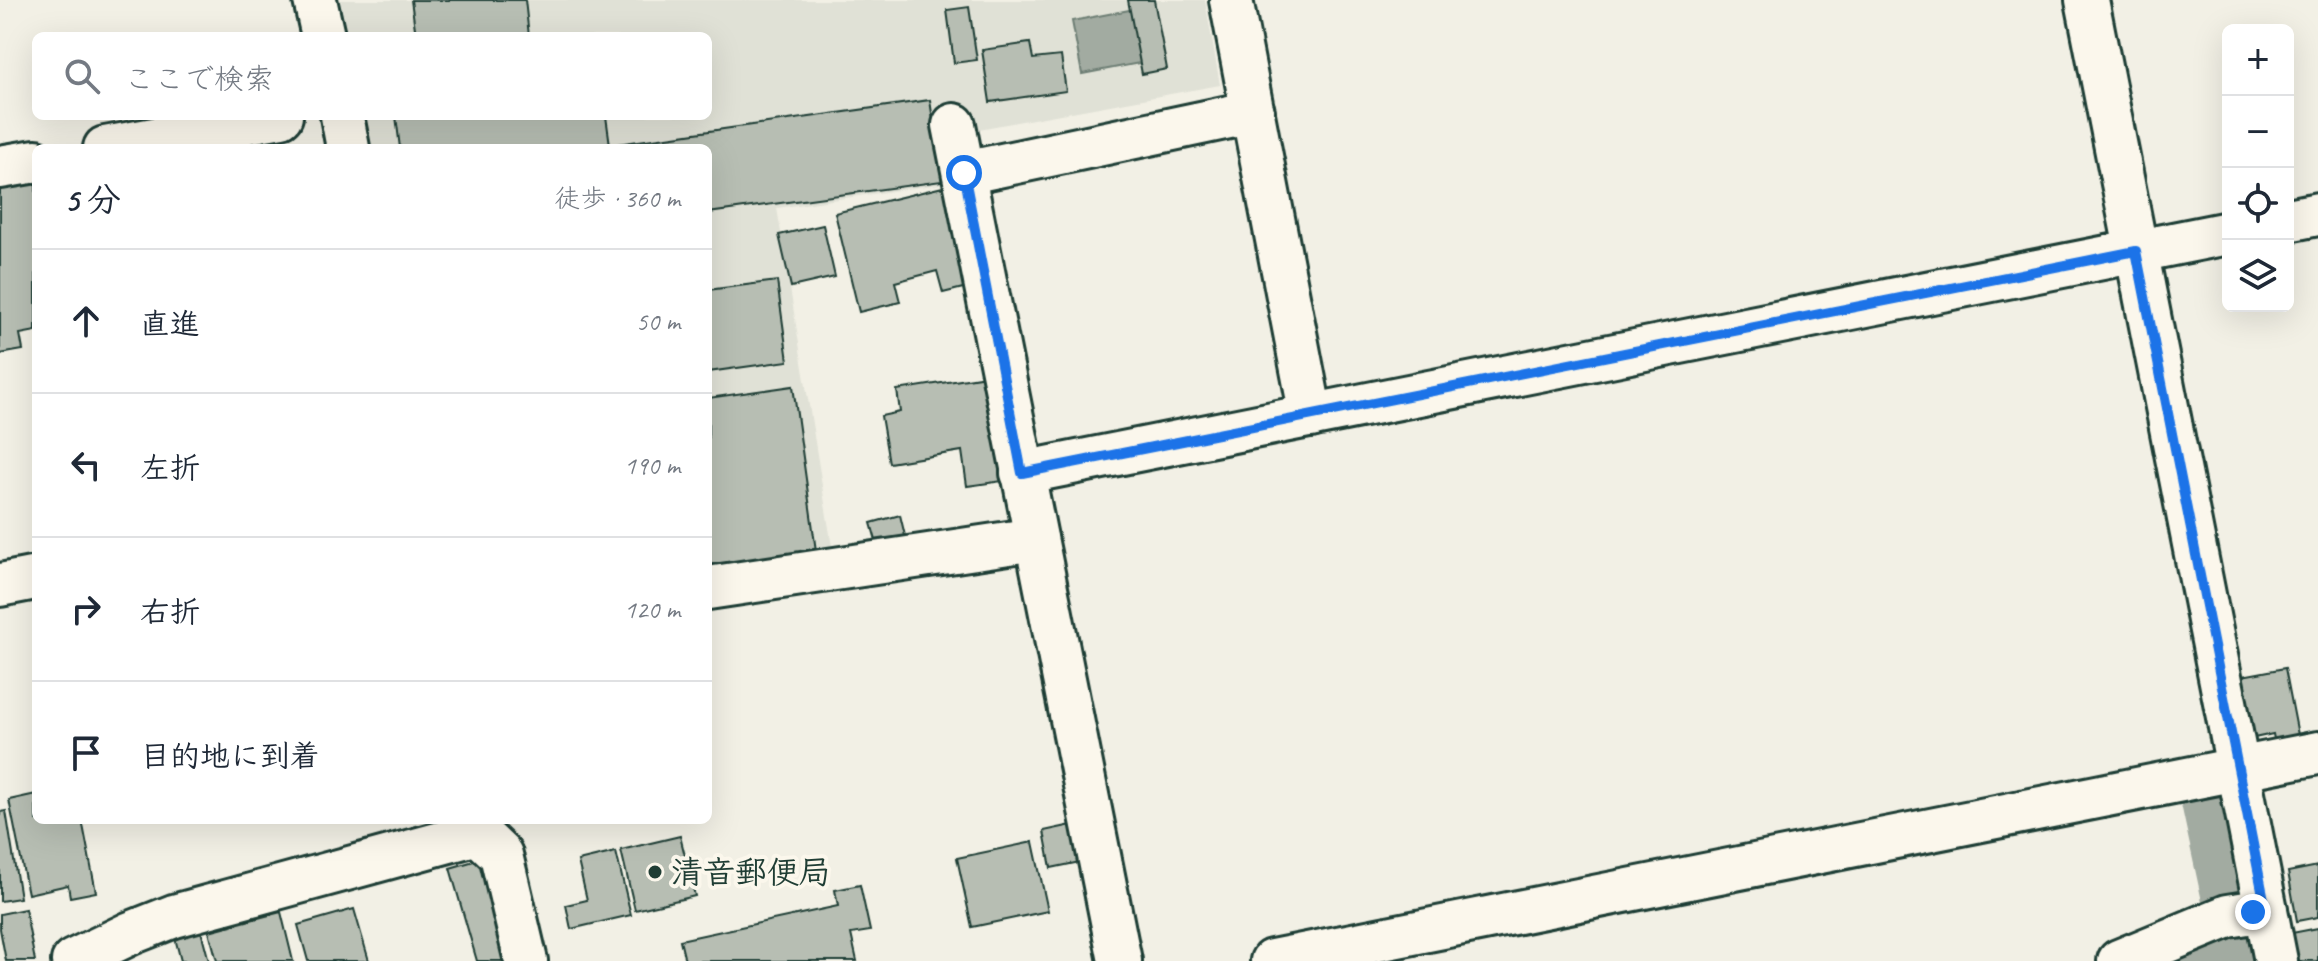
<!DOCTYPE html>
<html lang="ja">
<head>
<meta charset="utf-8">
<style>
	body { margin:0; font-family:Caveat,"Klee One",sans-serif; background:#f2f2f3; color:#1f2937 }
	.controls { position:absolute; right:24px; top:24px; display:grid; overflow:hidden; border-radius:12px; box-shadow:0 8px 32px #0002 }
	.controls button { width:72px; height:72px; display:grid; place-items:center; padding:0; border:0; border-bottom:2px solid #e0e1e3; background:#fff; color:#1f2937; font:40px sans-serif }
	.stop { position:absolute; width:24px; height:24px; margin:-18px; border:6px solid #1a73e8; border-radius:50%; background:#fff }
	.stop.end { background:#1a73e8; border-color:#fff; box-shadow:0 2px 8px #0008 }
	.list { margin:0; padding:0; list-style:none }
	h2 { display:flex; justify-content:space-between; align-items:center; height:104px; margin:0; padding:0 32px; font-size:34px }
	h2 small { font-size:26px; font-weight:400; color:#747a83 }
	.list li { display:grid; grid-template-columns:52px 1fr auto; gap:24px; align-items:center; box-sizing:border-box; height:144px; padding:0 32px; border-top:2px solid #e0e1e3 }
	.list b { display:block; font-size:30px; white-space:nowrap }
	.list em { font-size:26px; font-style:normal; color:#747a83 }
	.icon { flex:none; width:44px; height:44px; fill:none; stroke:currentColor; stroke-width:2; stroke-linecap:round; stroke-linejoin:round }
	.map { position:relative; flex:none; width:2318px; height:961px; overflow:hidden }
	.search { position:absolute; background:#fff; box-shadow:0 8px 32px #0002; left:32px; top:32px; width:680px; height:88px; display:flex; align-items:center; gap:20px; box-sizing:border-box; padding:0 28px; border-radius:12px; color:#747a83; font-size:30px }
	.panel { position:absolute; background:#fff; box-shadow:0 8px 32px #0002; left:32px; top:144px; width:680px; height:680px; border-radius:12px }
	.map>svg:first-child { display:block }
	.built { fill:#e0e1d6 }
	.water { fill:#a2aba1; stroke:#6e7f75; stroke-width:2 }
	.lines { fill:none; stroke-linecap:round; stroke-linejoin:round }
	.river { stroke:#a2aba1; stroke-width:70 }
	.building { fill:#b7beb3; stroke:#1f3d34; stroke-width:2 }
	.minor-casing { stroke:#1f3d34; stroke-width:48 }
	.minor { stroke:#fbf7ec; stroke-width:42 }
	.route { stroke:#1a73e8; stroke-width:10 }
	.poi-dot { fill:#1f3d34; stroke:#fbf7ec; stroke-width:3 }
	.labels { text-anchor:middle; stroke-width:8; stroke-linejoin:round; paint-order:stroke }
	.poi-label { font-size:32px; font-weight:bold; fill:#1f3d34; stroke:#fbf7ec; text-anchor:start }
</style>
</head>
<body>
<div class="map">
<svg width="2318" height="961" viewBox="0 0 2318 961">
	<rect width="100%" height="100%" fill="#f2f0e5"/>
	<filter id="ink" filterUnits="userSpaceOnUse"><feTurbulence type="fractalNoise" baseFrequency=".0125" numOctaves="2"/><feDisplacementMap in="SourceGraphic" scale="16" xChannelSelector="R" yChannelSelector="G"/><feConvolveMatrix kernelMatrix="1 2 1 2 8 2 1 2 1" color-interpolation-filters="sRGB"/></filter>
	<g filter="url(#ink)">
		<!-- built -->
		<path class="built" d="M340,0H1205L1220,85L946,135L953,182L777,208L834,559L708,577V148H371L364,116H708V36H348Z"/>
		<!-- water -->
		<path class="water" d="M1140,8L1150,61L1082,74L1072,21Z"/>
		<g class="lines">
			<!-- river -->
			<path class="river" d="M2190,947L2244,930L2214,791L2229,789"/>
		</g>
		<!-- building -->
		<g class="building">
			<path d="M411,0H525L529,36H416Z"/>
			<path d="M1128,0H1154L1167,69L1142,74Z"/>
			<path d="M969,7L977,60L954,63L947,10Z"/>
			<path d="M1030,43L1033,59L1061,56L1066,91L990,102L982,50Z"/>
			<path d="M930,100L942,181L708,213V148H400L396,116H606L610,145Z"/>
			<path d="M277,140L278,148H229Z"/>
			<path d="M36,181V331L20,334L23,350L0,354V187Z"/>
			<path d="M951,185L975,285L943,293L937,271L895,282L900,302L859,312L835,213Z"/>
			<path d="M823,225L835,277L791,287L779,235Z"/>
			<path d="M777,281L788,361L708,372V290Z"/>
			<path d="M986,376L1003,481L967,486L962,451L889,463L881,416L900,412L897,390Z"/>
			<path d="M793,386L817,558L708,573V398Z"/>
			<path d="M900,515L907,544L879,551L871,523Z"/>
			<path d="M2285,668L2299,740L2275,744L2273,734L2254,738L2242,676Z"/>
			<path d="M36,794V820H82L96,892L70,897L68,885L28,894L9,800Z"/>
			<path d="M6,811L20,898L0,901V812Z"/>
			<path d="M1072,825L1080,862L1051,868L1044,831Z"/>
			<path d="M680,836L695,896L635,910L621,850Z"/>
			<path d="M1033,842L1048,911L972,927L957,858Z"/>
			<path d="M616,852L631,915L571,929L566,905L587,900L578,861Z"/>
			<path d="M481,859L510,961H477L450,868Z"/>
			<path d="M2318,866V917L2297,921L2288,872Z"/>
			<path d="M860,885L870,931L851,934L857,961H685L680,940L838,906L835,890Z"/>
			<path d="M25,909L35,961H6L0,929V914Z"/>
			<path d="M354,909L369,961H308L298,925Z"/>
			<path d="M281,912L293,961H217L209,931Z"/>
			<path d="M2318,928V961H2298L2292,933Z"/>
			<path d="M201,931L209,961H181L175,938Z"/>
		</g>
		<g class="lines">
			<!-- minor casing -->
			<g class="minor-casing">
				<g id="minor">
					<path d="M315,0L323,36"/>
					<path d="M1231,0L1311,416"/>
					<path d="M2087,0L2276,961"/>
					<path d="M342,116L348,148"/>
					<path d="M954,125L1120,961"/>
					<path d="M105,148L281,116"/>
					<path d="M0,167L36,161"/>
					<path d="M964,173L1253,112"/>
					<path d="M2288,220L2318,214"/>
					<path d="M1022,473L2228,233"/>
					<path d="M0,585L36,578"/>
					<path d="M708,588L1036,539"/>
					<path d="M476,820L478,833L501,855L526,961"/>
					<path d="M73,961L131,933L174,916L478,833"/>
					<path d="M1272,961L2318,753"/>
					<path d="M2119,961L2228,916L2266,910"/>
				</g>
			</g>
			<!-- minor -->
			<use href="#minor" class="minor"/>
		</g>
	</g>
	<g class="lines" filter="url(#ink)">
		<!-- route -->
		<path class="route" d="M964,173L1022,473L2136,251L2266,910L2253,912"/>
	</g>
	<!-- markers -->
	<circle class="poi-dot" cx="655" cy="872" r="8"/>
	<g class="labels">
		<!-- poi labels -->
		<g class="poi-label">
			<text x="671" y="883">清音郵便局</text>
		</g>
	</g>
</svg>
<div class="controls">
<button>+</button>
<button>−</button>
<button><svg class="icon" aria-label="locate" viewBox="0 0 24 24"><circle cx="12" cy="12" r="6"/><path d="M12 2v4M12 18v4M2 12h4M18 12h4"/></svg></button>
<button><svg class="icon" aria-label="layers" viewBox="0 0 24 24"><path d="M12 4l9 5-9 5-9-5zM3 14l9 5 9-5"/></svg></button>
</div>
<div class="stop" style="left:964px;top:173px"></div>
<div class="stop end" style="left:2253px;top:912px"></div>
<div class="search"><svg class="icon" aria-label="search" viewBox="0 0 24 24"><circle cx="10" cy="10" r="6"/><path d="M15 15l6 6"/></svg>ここで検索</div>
<section class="panel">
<h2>5 分<small>徒歩 · 360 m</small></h2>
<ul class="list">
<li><svg class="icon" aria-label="ahead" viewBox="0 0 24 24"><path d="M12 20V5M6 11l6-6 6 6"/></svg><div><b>直進</b></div><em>50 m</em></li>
<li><svg class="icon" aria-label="left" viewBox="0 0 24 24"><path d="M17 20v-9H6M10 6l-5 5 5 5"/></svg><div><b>左折</b></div><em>190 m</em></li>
<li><svg class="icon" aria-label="right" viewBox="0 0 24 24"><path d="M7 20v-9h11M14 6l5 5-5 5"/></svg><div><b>右折</b></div><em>120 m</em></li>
<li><svg class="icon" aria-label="arrive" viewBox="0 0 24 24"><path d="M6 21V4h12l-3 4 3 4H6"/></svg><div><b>目的地に到着</b></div></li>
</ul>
</section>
</div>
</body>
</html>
